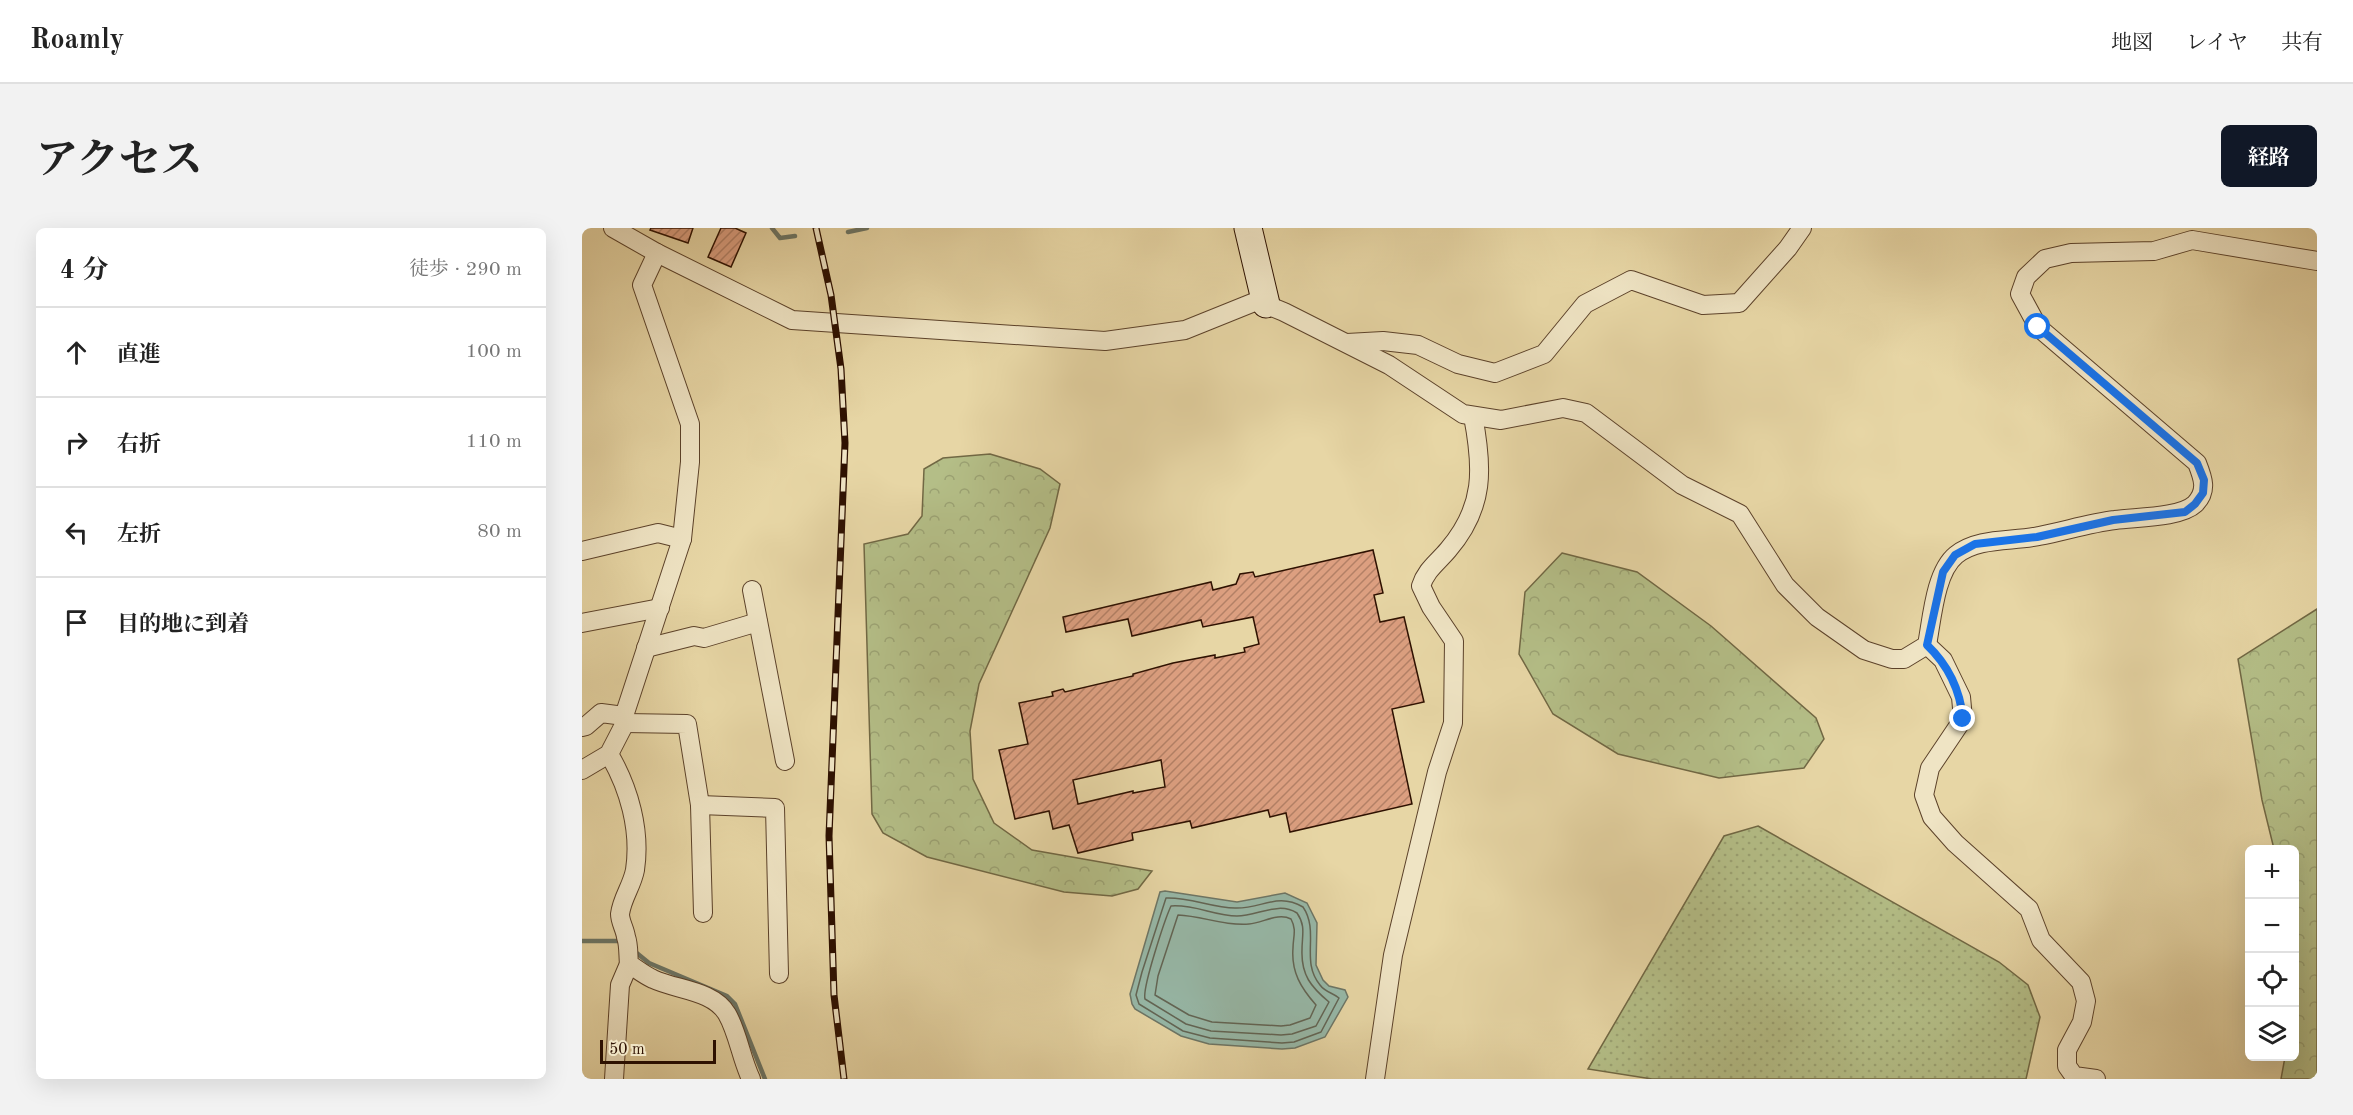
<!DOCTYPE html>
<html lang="ja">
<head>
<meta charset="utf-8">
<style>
	body { margin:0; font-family:"Old Standard TT","Noto Serif JP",serif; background:#f2f2f2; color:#222 }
	.controls { position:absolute; right:18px; bottom:18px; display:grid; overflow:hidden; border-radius:9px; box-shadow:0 6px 24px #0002 }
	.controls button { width:54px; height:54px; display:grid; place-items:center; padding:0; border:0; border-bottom:2px solid #e0e0e0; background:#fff; color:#222; font:30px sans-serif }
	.scale { position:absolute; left:18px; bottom:15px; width:116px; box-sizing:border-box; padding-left:6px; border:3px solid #2e1101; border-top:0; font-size:16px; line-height:21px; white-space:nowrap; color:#2e1101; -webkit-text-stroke:4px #efe4c4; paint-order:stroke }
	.stop { position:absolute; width:18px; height:18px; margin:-14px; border:4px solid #1a73e8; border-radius:50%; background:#fff }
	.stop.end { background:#1a73e8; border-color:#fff; box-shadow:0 2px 6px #0008 }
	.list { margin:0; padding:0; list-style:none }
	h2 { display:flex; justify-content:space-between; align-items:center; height:78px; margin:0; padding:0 24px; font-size:26px }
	h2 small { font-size:20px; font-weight:400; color:#767676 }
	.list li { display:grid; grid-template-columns:39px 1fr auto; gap:18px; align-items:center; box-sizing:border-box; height:90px; padding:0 24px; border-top:2px solid #e0e0e0 }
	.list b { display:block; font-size:22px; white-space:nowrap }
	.list em { font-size:20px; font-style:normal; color:#767676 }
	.icon { flex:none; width:33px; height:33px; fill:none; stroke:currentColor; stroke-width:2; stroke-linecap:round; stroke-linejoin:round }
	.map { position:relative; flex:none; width:1735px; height:851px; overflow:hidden; border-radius:9px }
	header { display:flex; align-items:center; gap:36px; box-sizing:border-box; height:84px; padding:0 30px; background:#fff; border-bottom:2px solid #e0e0e0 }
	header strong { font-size:28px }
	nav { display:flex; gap:33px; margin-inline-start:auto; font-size:21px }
	.intro { display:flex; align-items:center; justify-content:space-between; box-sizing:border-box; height:144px; padding:0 36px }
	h1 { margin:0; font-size:42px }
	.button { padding:15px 27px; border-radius:9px; background:#111827; color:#fff; font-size:21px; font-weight:700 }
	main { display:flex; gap:36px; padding:0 36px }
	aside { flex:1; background:#fff; border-radius:9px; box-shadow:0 6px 24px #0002 }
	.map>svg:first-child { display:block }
	.grass { fill:url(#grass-dots); stroke:#716844; stroke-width:1.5 }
	.forest { fill:url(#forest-crowns); stroke:#716844; stroke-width:1.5 }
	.water { fill:#97b9a9; stroke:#6d7666; stroke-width:1.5 }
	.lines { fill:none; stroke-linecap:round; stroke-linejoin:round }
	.shore { stroke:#626555; stroke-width:1.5 }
	.stream { stroke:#6d7666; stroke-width:4.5 }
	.building { fill:url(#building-hatch); stroke:#2e1101; stroke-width:1.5; fill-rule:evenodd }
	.street-casing { stroke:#5c422a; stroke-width:20 }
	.secondary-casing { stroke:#2e1101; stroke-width:29 }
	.street { stroke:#efe4c4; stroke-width:18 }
	.secondary { stroke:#efe4c4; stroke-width:27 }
	.rail-casing { stroke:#2e1101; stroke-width:7 }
	.rail { stroke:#efe4c4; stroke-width:4.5; stroke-dasharray:14; stroke-linecap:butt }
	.route { stroke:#1a73e8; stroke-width:8 }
</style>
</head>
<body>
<header>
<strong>Roamly</strong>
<nav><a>地図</a><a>レイヤ</a><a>共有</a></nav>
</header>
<div class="intro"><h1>アクセス</h1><a class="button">経路</a></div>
<main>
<aside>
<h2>4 分<small>徒歩 · 290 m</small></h2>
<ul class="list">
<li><svg class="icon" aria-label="ahead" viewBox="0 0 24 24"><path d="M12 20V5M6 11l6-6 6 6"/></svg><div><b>直進</b></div><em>100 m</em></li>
<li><svg class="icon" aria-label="right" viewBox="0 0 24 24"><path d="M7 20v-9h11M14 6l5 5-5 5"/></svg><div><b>右折</b></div><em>110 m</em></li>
<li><svg class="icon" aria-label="left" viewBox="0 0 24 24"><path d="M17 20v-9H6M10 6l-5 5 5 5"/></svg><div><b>左折</b></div><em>80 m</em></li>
<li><svg class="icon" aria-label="arrive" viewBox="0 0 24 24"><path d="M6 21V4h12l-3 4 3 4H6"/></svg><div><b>目的地に到着</b></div></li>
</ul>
</aside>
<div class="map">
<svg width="1735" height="851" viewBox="0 0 1735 851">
	<defs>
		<pattern id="grass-dots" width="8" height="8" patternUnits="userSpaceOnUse" patternTransform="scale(1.5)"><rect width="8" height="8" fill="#b4be87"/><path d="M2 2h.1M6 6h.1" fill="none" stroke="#9ba273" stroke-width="1.8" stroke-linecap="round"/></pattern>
		<pattern id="forest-crowns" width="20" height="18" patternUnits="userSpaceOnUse" patternTransform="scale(1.5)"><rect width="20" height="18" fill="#b4be87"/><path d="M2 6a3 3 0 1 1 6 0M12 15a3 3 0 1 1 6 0" fill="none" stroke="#9ba273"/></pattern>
		<pattern id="building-hatch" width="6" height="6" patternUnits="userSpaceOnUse" patternTransform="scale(1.5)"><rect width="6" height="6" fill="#dc9f80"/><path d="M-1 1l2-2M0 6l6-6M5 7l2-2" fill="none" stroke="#b38066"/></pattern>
	</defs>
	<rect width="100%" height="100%" fill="#e7d6a5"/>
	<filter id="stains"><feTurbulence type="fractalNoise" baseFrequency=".00333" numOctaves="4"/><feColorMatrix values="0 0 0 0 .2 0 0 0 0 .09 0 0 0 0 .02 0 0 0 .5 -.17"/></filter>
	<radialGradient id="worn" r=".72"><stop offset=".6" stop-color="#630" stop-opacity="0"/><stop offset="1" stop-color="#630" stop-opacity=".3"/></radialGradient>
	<!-- grass -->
	<path class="grass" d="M1176,598L1417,734L1446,757L1458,789L1444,851H1070L1006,841L1142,608Z"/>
	<!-- forest -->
	<g class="forest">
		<path d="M408,226L458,241L478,256L468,300L397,456L388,503L391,551L412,595L450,622L570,643L556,661L530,668L482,664L345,629L301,605L290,586L282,316L326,306L340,288L342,241L361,230Z"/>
		<path d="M980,325L1055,344L1129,398L1234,490L1242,511L1222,540L1137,550L1036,526L971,486L937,426L943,364Z"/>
		<path d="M1735,381V851H1699L1703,829L1712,828V622L1692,621L1680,572L1656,431Z"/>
	</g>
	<!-- water -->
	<path class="water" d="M583,663L655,674L703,665L725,675L735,695L734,737L741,752L747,758L763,762L766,769L743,809L713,820L700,821L627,816L599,808L553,781L550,776L548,766L578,664Z"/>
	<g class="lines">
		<!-- shore -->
		<g class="shore">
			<path d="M584,670C608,669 630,680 653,680C680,681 695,664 721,679C738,704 718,733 738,757C743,764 751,765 757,770L739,804L712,814L700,815L628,810L601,803L557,776L554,767L560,744Z"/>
			<path d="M589,678C612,676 633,688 655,688C676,688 696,673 715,685C724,698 720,707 720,722C719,747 729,759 747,774L734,798L710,806L699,807L629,803L604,796L563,771C560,760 583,691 589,678Z"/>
			<path d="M596,687C621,688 641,698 667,696C681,695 696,684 709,691C715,702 711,709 711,720C709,744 719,760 734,777L728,790L708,797L699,798L630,794L607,787L573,767L576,748Z"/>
		</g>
		<!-- stream -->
		<g class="stream">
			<path d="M190,0L198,10L213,8"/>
			<path d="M266,4L285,0"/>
			<path d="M0,713H37L41,715"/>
			<path d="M51,722L67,735L145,768L153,776L183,851"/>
		</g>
	</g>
	<!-- building -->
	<g class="building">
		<path d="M69,0H111L106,15L68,2Z"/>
		<path d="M139,0H153L164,5L149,39L126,29Z"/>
		<path d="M791,322L801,365L792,367L798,394L822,389L842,474L810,481L830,576L708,604L704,585L688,589L686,582L610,600L608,593L550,605L551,612L496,625L487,597L471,601L467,583L433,591L417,522L446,516L437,475L471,468L470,464L481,461L483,464L551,448V446L591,435L633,427V430L663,424L662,420L677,416L671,389L621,399L619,392L550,408L546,391L484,404L481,389L629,354L631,362L654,356L658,346L671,344L673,349ZM579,532L583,559L551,565V563L496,576L491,552Z"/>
	</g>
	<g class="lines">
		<!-- street casing -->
		<g class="street-casing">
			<g id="street">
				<path d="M31,0L75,25L210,92L523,113L603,102L675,73L702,84L807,137L881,186L919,192L981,180L1004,185L1100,257L1158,286L1203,357L1235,389L1282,422L1310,431H1322L1345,417C1350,391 1353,344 1374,327C1397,309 1430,314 1457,308C1483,303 1508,295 1533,292C1554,289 1598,290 1613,276C1626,263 1621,250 1615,235L1456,99L1438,66L1444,49L1463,31L1489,25L1572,23L1610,12L1735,33"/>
				<path d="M765,115L801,113L836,117L876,136L913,145L962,126L1003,76L1049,52L1121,77L1157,75L1206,20L1220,0"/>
				<path d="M0,323L76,305L100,311"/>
				<path d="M170,362L203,533"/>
				<path d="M0,395L78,380"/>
				<path d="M1345,417L1361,432L1379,469L1381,491L1348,540L1342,567L1350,589L1373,615L1447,681L1459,712L1499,754L1504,773L1500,794L1485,822V838L1492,848L1514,851"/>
				<path d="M64,420L112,408L122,410L176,394"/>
				<path d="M43,495L105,496L118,577L121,685"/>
				<path d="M0,499L4,498L19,485L42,488"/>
				<path d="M27,526C47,560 59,602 53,642C50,658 40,670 38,686C38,694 43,701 44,709C47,717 46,727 47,736C55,741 62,747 71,751C94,762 131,762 145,786C156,805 159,830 169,851"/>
				<path d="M0,542L27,526L43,495L42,488L100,311L108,234V196L60,57L75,25"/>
				<path d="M118,577L193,580L197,746"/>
				<path d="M32,851L38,757L47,736"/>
				<path d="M793,851L811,727L855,544L871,495L872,413L849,379L839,358C844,342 855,335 866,322C903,279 901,240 891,188"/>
			</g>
		</g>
		<!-- secondary casing -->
		<g class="secondary-casing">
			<path id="secondary" d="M666,0L684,76"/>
		</g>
		<!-- street -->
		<use href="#street" class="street"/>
		<!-- secondary -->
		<use href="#secondary" class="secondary"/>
		<!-- rail casing -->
		<g class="rail-casing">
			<path id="rail" d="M234,0L249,67L259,141L263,215L247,608L252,767L262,851"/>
		</g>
		<!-- rail -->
		<use href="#rail" class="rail"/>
	</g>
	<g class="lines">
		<!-- route -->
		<path class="route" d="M1381,491C1378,461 1366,437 1345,417L1361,344L1373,327L1393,316L1455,309L1531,292L1603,284L1613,276L1621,265L1622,252L1615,235L1456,99"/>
	</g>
	<rect width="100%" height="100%" filter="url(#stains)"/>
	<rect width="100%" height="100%" fill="url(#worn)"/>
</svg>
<div class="controls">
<button>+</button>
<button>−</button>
<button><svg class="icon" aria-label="locate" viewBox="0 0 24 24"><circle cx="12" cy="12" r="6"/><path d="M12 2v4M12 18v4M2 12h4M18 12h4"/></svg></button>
<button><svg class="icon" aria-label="layers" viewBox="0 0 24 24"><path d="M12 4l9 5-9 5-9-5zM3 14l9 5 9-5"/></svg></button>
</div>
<div class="scale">50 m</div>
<div class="stop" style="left:1456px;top:99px"></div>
<div class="stop end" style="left:1381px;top:491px"></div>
</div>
</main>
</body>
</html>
